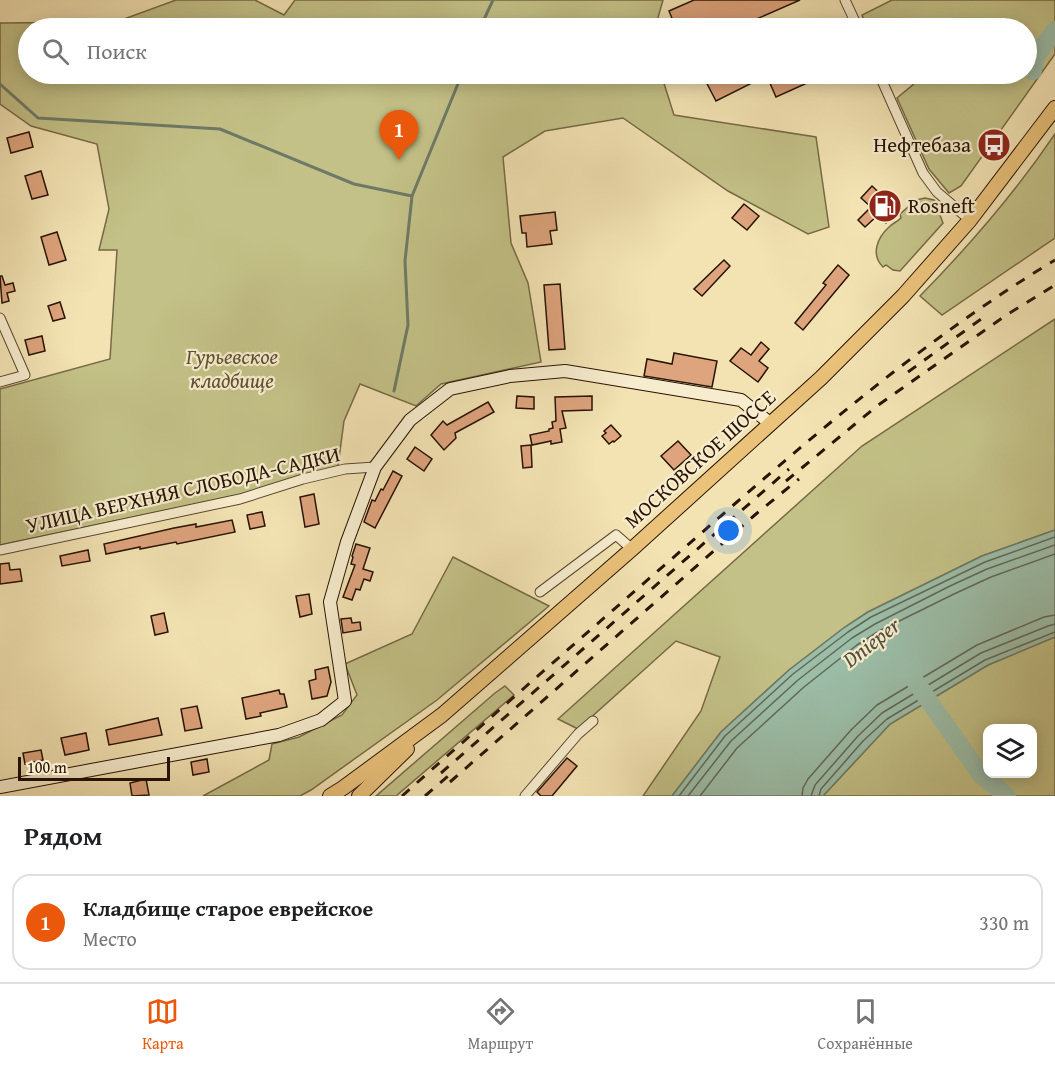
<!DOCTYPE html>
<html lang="ru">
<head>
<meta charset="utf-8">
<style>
	body { margin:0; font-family:"Gentium Book Plus",serif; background:#f2f2f2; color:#202124 }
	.controls { position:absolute; right:18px; bottom:18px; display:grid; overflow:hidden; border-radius:12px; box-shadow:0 3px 15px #0003 }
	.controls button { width:54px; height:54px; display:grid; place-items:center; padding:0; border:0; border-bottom:2px solid #e0e0e0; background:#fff; color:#202124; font:30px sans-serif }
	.scale { position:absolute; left:18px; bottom:15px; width:152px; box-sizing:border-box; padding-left:6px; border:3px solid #281304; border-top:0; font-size:16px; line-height:21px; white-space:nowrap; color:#281304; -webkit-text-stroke:4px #f7edce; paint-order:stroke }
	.you { position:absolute; left:729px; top:531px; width:21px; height:21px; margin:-15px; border:4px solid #fff; border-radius:50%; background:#1a73e8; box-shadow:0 0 0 9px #1a73e833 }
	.badge { display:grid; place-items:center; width:39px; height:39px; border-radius:50%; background:#ea580c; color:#fff; font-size:20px; font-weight:700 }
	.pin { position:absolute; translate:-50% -50px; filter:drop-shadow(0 2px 3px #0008) }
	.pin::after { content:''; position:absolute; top:32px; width:21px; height:18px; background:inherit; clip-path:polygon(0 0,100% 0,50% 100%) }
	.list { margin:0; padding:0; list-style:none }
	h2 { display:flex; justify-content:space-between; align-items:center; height:78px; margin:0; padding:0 24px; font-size:26px }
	h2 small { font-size:20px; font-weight:400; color:#757577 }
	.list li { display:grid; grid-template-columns:39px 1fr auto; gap:18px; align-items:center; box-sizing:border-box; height:96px; margin:0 12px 12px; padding:0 12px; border:2px solid #e0e0e0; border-radius:18px }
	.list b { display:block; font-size:22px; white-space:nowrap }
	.list p { margin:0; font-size:20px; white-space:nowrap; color:#757577 }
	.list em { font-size:20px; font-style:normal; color:#757577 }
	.icon { flex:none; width:33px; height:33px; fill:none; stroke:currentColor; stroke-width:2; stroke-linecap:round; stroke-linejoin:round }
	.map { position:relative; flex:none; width:1055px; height:796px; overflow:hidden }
	.search { position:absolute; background:#fff; box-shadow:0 3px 15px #0003; left:18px; right:18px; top:18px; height:66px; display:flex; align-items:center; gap:15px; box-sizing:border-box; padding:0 21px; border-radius:33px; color:#757577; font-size:22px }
	.sheet { height:186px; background:#fff }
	nav { display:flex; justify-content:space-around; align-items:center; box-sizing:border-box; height:84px; border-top:2px solid #e0e0e0; background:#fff; font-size:16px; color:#757577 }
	nav a { display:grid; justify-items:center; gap:3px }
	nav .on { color:#ea580c }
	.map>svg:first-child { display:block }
	.green { fill:#c3c187; stroke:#766a46; stroke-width:1.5; fill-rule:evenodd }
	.water { fill:#9cbea9; stroke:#6e7a67; stroke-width:1.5 }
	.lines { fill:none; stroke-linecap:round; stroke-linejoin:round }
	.shore { stroke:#626856; stroke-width:1.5 }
	.stream { stroke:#6e7a67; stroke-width:3 }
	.river { stroke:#9cbea9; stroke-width:18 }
	.building { fill:#dea47d; stroke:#281304; stroke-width:1.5 }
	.street-casing { stroke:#5b4730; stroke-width:11 }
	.secondary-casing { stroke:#281304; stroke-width:14 }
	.primary-casing { stroke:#281304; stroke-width:16 }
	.street { stroke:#f7edce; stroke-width:9 }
	.secondary { stroke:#f7edce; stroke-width:12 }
	.primary { stroke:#eac27a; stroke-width:14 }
	.rail { stroke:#281304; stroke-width:3; stroke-dasharray:10 10; stroke-linecap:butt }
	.labels { text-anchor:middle; stroke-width:4.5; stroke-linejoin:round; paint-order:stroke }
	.poi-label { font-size:21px; fill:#281304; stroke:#f7edce; text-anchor:end }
	.park-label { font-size:21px; font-style:italic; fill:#5e5032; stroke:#f7edce }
	.street-label { font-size:21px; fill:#281304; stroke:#f7edce }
	.water-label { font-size:22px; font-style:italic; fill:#514f3e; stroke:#f7edce }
</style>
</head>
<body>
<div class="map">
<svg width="1055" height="796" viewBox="0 0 1055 796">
	<rect width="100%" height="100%" fill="#f3e3b3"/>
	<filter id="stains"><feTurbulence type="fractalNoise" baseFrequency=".00333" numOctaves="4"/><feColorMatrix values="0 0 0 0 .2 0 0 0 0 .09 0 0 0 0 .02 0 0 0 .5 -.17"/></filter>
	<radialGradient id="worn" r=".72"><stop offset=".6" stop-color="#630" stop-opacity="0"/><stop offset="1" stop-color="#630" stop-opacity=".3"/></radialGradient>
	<!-- green -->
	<g class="green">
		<path d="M176,0H255L284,15L295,0H663L655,28H28V74H661L674,115L816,137L829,227L808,234L728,191L623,118L545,131L503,157L511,243L528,283L541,362L441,384L416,406L360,384L344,421L338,466L239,495L0,545V389L110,359L117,250H99L109,209L97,144L31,126L0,104V23L116,22Z"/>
		<path d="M892,0H1055V54L961,186L949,193L929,169L897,98L921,78L919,74H1026V28H867L862,15Z"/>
		<path d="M1055,134V238L942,315L920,296C970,245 1015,193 1055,134Z"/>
		<path d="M925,198L934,200L940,208L938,210L943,223L900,271L893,270L886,265L883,267C870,254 878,237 889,227C893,223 897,222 901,218L900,214L916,200Z"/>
		<path d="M1055,319V530L982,556L868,612L845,627L789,670L721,732L672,796H643L701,711L720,657L676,641L578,729L558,719L862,446Z"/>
		<path d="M453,557L549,606L437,700L311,790L300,796H203L269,760L272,744L299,737L342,715L357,695L345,664L412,634Z"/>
		<path d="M1055,637V796H823L890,724L988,665ZM988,728H1032V774H988Z"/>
		<path d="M505,686L514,695L396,796H376L495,693Z"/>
	</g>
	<!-- water -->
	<path class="water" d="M1055,530V637L988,665L890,724L823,796H672L721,732L789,670L845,627L868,612L982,556Z"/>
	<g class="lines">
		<!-- shore -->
		<g class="shore">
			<path d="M679,796L725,736L793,674L848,632L871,617L985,562L1055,537"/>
			<path d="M688,796L731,741L798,680L852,638L875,624L950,586L987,569L1055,545"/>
			<path d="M700,796L737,748L804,687L857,645L879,631L954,594L991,577L1055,554"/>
			<path d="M802,796L803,788L808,779L851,730L877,705L977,645L1044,617L1055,615"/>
			<path d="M811,796L815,785L858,736L882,713L981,653L1048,626L1055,624"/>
			<path d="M819,796L821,789L863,741L887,719L985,660L1055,632"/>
		</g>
		<!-- stream -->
		<g class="stream">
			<path d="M480,28L493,0"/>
			<path d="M0,84L38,118L220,129L354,184L412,196"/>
			<path d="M394,391L408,325L405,261L412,196L462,74"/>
		</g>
		<!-- river -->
		<g class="river">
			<path d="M1033,71L1035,58L1055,30"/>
			<path d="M915,681L981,775L1007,796"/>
		</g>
	</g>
	<!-- building -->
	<g class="building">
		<path d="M694,0H800L736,28H676L669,11Z"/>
		<path d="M702,74H745L750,84L716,101Z"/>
		<path d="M766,74H827L776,97Z"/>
		<path d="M29,132L33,147L11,153L7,138Z"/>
		<path d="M41,171L48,195L32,199L25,176Z"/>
		<path d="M872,186L898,211L886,223L878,215L865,227L858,220L871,207L861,198Z"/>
		<path d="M744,204L759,216L747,230L732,218Z"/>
		<path d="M555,212L557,230L550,231L552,244L527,247L526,233H522L520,216Z"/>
		<path d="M57,232L66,260L49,265L41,237Z"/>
		<path d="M724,260L730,266L702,296L694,289Z"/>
		<path d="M838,265L849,275L803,330L795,323L826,285L823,283Z"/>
		<path d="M0,276H2L5,285L13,283L15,291L7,293L9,301L2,303Z"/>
		<path d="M560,284L565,349L549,350L544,285Z"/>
		<path d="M60,302L65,318L53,321L48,306Z"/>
		<path d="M42,336L45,351L29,355L25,340Z"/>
		<path d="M761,342L769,349L759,361L768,368L758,382L730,361L741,348L751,355Z"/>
		<path d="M674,353L717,361L712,387L644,376L647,359L672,364Z"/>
		<path d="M517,396L534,397V409L516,408Z"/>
		<path d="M592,396V410L562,411L566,428L560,429L562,442L551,444V441L532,445L530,435L549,431V429L553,428L552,422L556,421L555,397Z"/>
		<path d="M488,402L494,412L455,433L456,438L444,450L431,435L443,421L447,425Z"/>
		<path d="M611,425L621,436L614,442L613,441L609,444L602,436L606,433L604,431Z"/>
		<path d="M678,441L691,455L674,470L661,456Z"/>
		<path d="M531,445L532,467L523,468L521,446Z"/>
		<path d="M415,447L432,459L424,471L407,459Z"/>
		<path d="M393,471L402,476L375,528L364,522L372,500L375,501L381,489L383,490Z"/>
		<path d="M314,494L319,524L305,527L300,497Z"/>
		<path d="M262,512L265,526L250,529L247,515Z"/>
		<path d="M232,520L235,532L177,544L176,542L140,549V547L106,554L104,544L174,528L196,524V527Z"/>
		<path d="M356,544L370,548L363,569L373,572L370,581L364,579L360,590L356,589L352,600L343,597L355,565L351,564L353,557L352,556Z"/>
		<path d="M88,550L90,561L62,566L60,556Z"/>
		<path d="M9,563L10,570L20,569L22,581L0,584V564Z"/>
		<path d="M309,594L312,614L300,617L296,596Z"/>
		<path d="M164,613L168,632L155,635L151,616Z"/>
		<path d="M351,618L352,623L360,622L361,630L343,633L341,619Z"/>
		<path d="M328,667L331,682L327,696L312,699L309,681L316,679L315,670Z"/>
		<path d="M279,690L280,694H284L287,707L260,713L261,716L246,719L242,698Z"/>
		<path d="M197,706L202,728L185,731L181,709Z"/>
		<path d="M158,718L162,735L109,745L106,730Z"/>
		<path d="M86,733L89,750L65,755L61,738Z"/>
		<path d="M41,750L43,760L25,764L23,753Z"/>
		<path d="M567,758L577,766L552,796H541L537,792Z"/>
		<path d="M207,759L209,772L193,775L191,762Z"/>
		<path d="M146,779L149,795L132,796L130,783Z"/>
	</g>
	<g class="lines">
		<!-- street casing -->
		<g class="street-casing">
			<g id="street">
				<path d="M845,0L858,28"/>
				<path d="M879,74L923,173L937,192L970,220"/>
				<path d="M0,318L25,375L0,382"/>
				<path d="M0,550L240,499L303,479L345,469L375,467"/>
				<path d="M540,592L616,535L632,549"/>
				<path d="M525,796L578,734L593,721"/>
			</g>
		</g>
		<!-- secondary casing -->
		<g class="secondary-casing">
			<path id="secondary" d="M0,787L279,735L321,720L345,701L330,602L347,542L375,467L410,420L450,389L510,376L565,371L741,400L771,424"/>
		</g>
		<!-- primary casing -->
		<g class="primary-casing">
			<g id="primary">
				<path d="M330,796L343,788L442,715L632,549L821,378L903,296L970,220L1055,108"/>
				<path d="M359,796L407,749"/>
			</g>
		</g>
		<!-- street -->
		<use href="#street" class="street"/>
		<!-- secondary -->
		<use href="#secondary" class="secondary"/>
		<!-- primary -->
		<use href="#primary" class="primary"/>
		<!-- rail -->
		<g class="rail">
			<path d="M908,372L988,314"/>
			<path d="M786,481L877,406L1008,314L1055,285"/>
			<path d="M441,773L789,469"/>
			<path d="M450,782L756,514L799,479"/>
			<path d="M402,796C500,709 599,622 698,536C811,437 926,338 1055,260"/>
			<path d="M425,796L454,771"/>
		</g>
	</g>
	<!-- icons -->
	<defs>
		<g id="bus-disc" transform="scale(1.725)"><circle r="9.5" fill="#8f2418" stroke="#f7edce"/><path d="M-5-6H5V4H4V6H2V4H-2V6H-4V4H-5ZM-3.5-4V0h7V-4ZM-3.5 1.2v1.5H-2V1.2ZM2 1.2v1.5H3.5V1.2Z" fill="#fff"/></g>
		<g id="fuel-disc" transform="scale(1.725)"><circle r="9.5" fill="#8f2418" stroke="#f7edce"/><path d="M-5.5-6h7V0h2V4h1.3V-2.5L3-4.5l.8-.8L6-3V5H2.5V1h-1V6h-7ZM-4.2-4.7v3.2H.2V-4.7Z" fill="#fff"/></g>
	</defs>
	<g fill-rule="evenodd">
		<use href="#bus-disc" x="994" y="145"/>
		<use href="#fuel-disc" x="885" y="206"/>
	</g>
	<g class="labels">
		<!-- poi labels -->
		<g class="poi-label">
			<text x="971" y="152">Нефтебаза</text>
			<text x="908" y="213" text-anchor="start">Rosneft</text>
		</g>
		<!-- park labels -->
		<g class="park-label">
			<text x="232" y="364">Гурьевское<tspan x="232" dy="24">кладбище</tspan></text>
		</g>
		<!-- street labels -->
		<g class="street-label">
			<text transform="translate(700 459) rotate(-42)" y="7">МОСКОВСКОЕ ШОССЕ</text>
			<text transform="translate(183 490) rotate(-13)" y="7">УЛИЦА ВЕРХНЯЯ СЛОБОДА-САДКИ</text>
		</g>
		<!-- water labels -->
		<g class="water-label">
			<text transform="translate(871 642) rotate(-38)" y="8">Dnieper</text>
		</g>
	</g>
	<rect width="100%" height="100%" filter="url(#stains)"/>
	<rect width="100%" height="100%" fill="url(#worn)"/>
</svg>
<div class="controls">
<button><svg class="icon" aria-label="layers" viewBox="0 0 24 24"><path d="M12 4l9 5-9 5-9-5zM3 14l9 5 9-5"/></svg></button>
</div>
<div class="scale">100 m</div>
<div class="you"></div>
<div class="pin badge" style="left:399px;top:160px">1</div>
<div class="search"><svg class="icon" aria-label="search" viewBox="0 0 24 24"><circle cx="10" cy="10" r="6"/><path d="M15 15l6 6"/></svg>Поиск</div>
</div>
<section class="sheet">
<h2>Рядом<small></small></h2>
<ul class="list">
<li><span class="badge">1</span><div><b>Кладбище старое еврейское</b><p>Место</p></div><em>330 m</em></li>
</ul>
</section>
<nav>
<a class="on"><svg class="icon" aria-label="map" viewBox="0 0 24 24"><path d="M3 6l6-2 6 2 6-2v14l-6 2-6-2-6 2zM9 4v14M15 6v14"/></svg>Карта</a>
<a><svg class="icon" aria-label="directions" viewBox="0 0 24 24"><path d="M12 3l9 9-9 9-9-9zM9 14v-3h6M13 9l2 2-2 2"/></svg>Маршрут</a>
<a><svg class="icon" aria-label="saved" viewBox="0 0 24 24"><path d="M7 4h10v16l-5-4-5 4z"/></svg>Сохранённые</a>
</nav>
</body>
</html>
